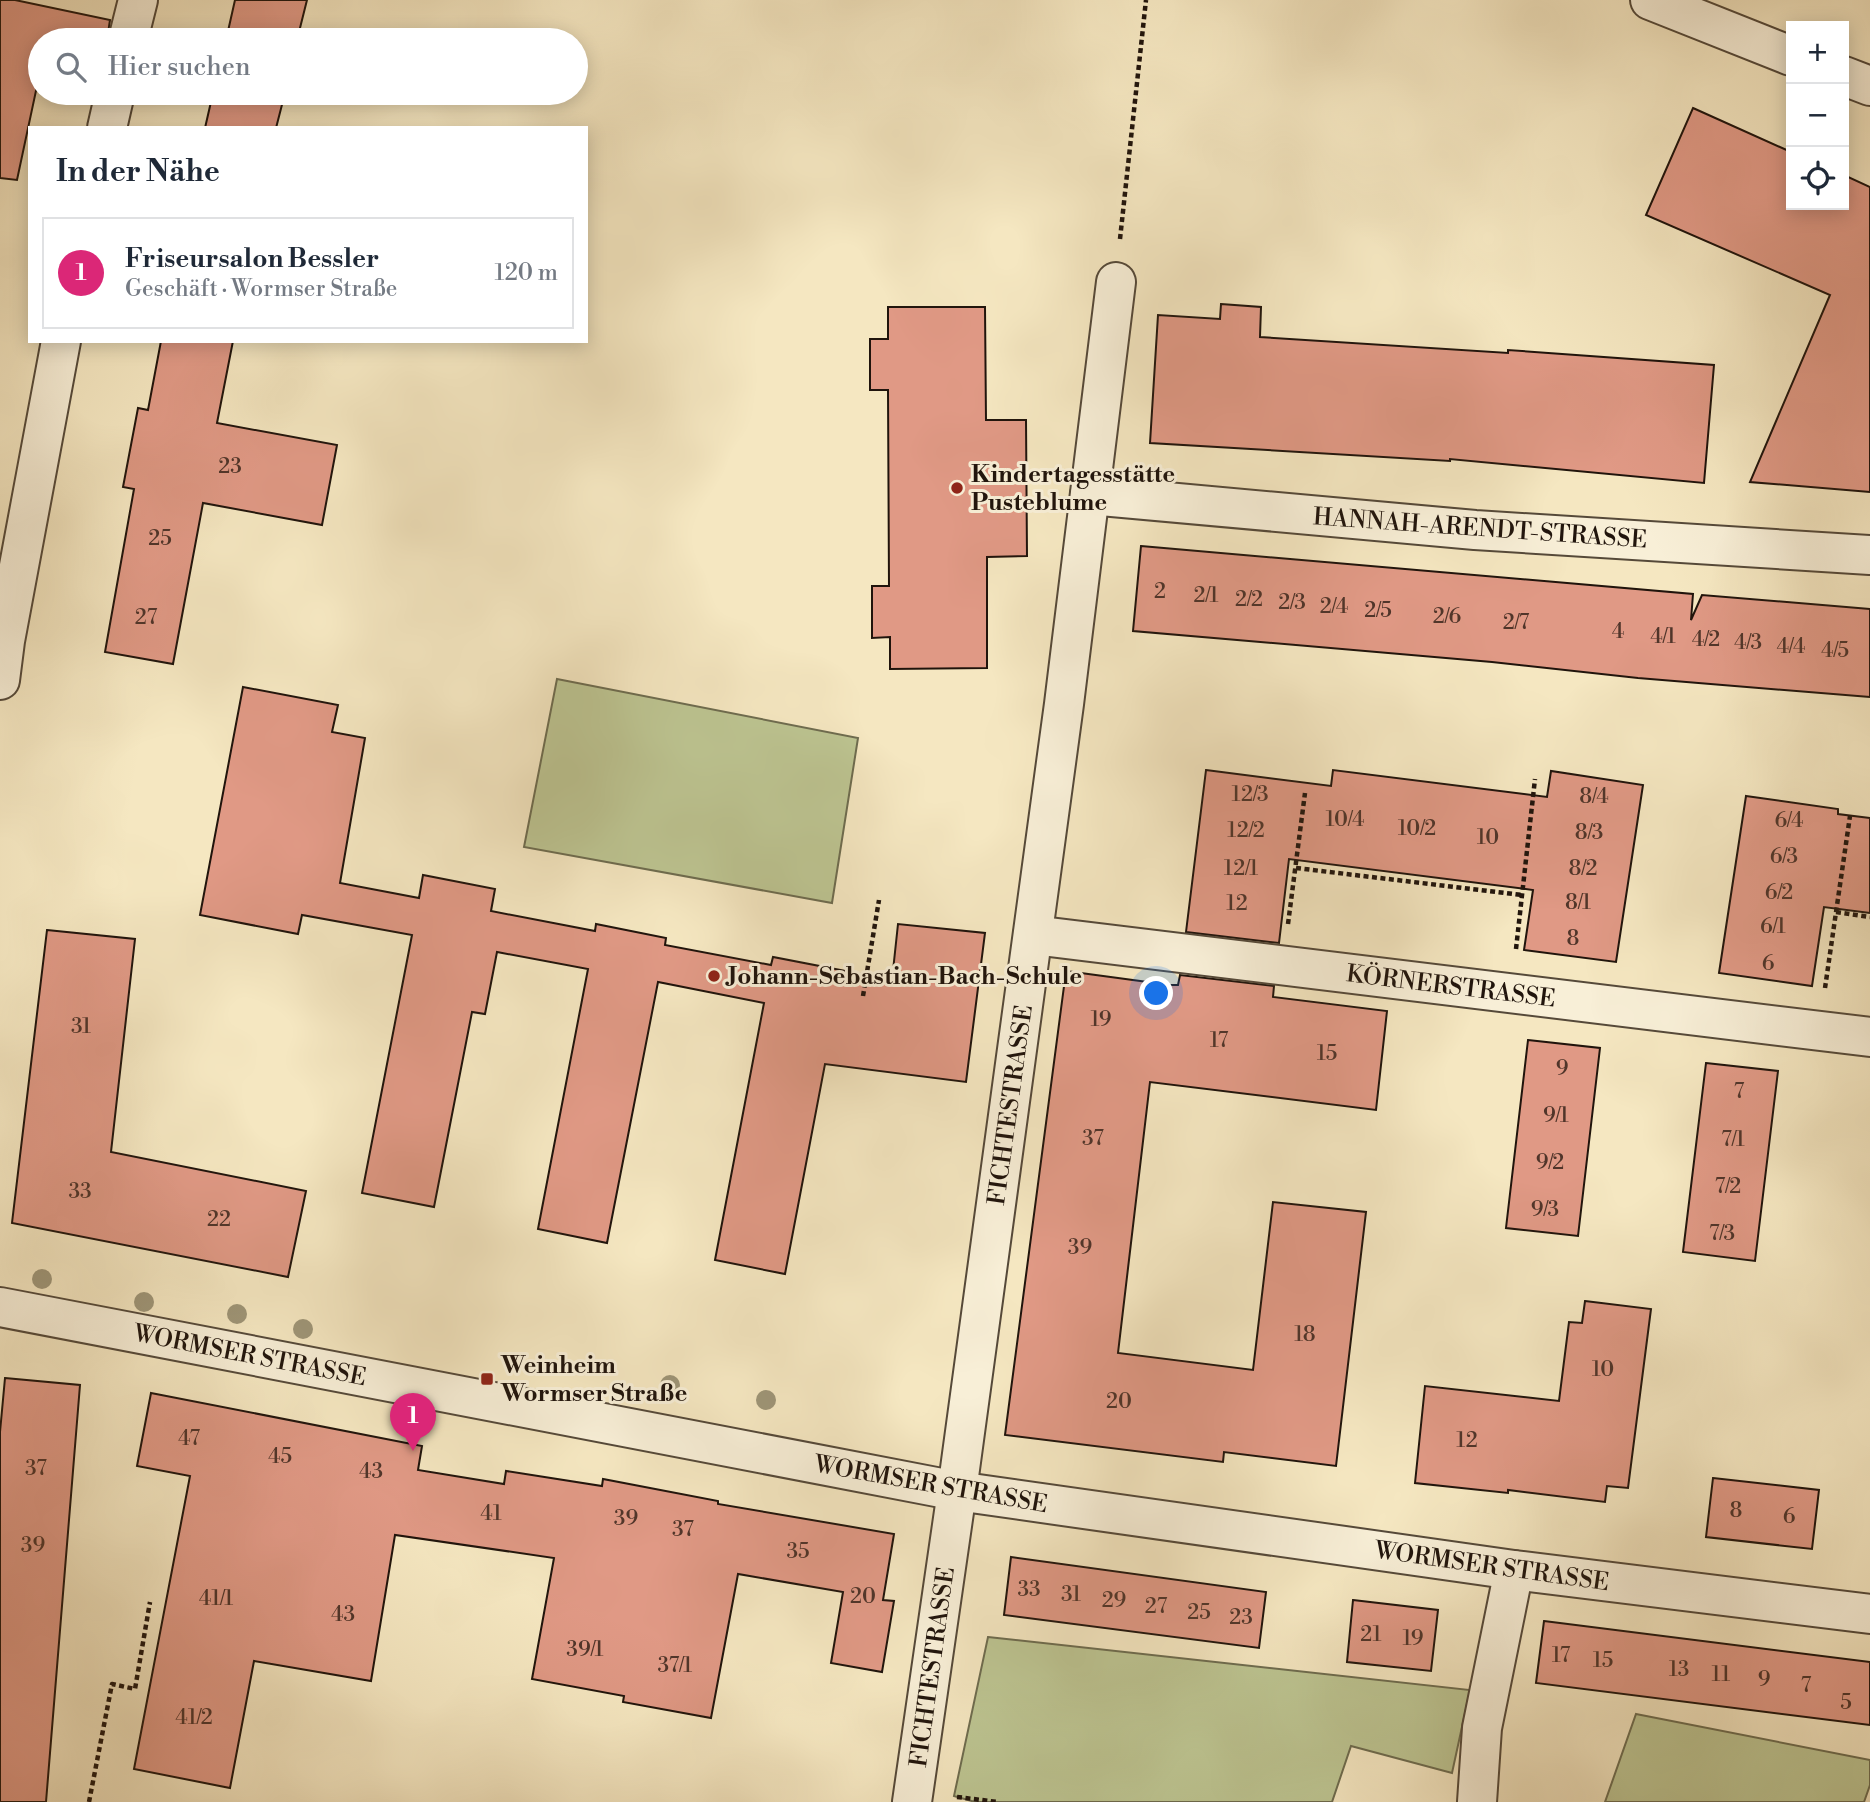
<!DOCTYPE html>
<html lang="de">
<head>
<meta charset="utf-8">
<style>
	body { margin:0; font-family:"Libre Bodoni",serif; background:#f2f2f3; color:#1f2937 }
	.controls { position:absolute; right:21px; top:21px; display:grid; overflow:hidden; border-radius:0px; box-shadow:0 4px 18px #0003 }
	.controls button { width:63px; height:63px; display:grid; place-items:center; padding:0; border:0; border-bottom:2px solid #e0e1e3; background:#fff; color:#1f2937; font:35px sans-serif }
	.you { position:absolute; left:1157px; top:994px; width:24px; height:24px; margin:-18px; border:5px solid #fff; border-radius:50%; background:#1a73e8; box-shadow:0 0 0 10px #1a73e833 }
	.badge { display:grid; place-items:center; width:46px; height:46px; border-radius:50%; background:#db2777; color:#fff; font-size:23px; font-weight:700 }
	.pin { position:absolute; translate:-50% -58px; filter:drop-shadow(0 2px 4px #0008) }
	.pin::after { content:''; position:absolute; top:37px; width:24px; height:21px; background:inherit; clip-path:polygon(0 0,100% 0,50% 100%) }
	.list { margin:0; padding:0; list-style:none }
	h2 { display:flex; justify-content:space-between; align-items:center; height:91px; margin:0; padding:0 28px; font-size:30px }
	h2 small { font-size:23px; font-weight:400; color:#747a83 }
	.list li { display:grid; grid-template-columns:46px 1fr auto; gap:21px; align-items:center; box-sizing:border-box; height:112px; margin:0 14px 14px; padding:0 14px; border:2px solid #e0e1e3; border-radius:0px }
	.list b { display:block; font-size:26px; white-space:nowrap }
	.list p { margin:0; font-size:23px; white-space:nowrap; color:#747a83 }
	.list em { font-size:23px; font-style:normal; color:#747a83 }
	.icon { flex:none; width:38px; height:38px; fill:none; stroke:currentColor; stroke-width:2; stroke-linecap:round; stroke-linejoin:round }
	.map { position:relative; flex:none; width:1870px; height:1802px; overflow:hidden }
	.search { position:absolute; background:#fff; box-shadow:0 4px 18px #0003; left:28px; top:28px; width:560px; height:77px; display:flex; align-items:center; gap:18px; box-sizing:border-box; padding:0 24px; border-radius:38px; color:#747a83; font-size:26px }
	.panel { position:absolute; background:#fff; box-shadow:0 4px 18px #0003; left:28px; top:126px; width:560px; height:217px; border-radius:0px }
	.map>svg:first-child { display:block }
	.green { fill:#bdc592; stroke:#6e6c4f; stroke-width:2 }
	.building { fill:#e09985; stroke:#20140c; stroke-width:2 }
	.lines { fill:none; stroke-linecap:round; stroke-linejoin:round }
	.minor-casing { stroke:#554939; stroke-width:42 }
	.path { stroke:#20140c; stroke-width:4.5; stroke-dasharray:5 3.5; stroke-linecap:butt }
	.minor { stroke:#f8efd7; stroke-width:38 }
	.tree { fill:#9e9577 }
	.poi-dot { fill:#8f2418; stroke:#f8efd7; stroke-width:2.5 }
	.labels { text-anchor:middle; stroke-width:6; stroke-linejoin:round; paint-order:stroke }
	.number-label { font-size:21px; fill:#50352a }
	.poi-label { font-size:24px; font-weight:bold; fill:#20140c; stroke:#f8efd7; text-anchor:start }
	.street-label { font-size:24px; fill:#20140c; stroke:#f8efd7 }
</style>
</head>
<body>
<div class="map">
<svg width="1870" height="1802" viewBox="0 0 1870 1802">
	<rect width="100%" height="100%" fill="#f5e7c1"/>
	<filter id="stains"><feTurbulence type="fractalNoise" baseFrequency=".00286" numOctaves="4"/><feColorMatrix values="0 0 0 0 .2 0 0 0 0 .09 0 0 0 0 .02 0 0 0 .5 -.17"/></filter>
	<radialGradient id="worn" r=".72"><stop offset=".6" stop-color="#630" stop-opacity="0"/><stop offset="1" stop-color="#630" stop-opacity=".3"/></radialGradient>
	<!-- green -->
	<g class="green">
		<path d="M557,679L858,738L832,903L524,847Z"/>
		<path d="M988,1637L1470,1690L1452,1773L1351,1746L1332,1802H975L954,1796Z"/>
		<path d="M1636,1714L1870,1760V1785L1864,1802H1605Z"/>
	</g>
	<!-- building -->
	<g class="building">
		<path d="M0,0H15L110,20L107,40H40V72L17,180L0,178Z"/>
		<path d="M235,0H307L297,40H226Z"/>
		<path d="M213,93H285L276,128H205Z"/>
		<path d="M1693,108L1791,152V205H1844V175L1870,187V492L1750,482L1830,295L1646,215Z"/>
		<path d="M1221,304L1261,307L1260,337L1508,353V350L1714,365L1704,483L1450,459V461L1150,443L1158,315L1220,319Z"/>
		<path d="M888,307H985L986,420H1026L1027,556L987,557V668L890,669V637L872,638V586H889L888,390H870V339H888Z"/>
		<path d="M161,341H233L217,423L337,445L322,525L203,503L173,664L105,652L134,489L123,487L138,408L148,410Z"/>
		<path d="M1141,546L1693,594L1691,620L1702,595L1870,609V697L1638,678L1492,662L1133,631Z"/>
		<path d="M243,687L338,705L332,732L365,738L340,883L419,898L423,875L495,889L491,911L595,931L596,924L666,938L665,945L771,965L773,957L892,980L898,924L985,933L966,1082L825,1064L785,1274L715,1260L764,1003L658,982L607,1243L538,1229L588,969L497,952L485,1014L472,1012L434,1207L362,1193L412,935L302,915L298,934L200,915Z"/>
		<path d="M1206,770L1331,786L1333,770L1547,797L1551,771L1643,785L1616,962L1524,950L1533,890L1289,859L1279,943L1186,932Z"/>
		<path d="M1746,796L1838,809V814L1870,818V913L1824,907L1812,986L1719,973Z"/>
		<path d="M47,930L135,939L111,1152L306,1191L288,1277L12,1223Z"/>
		<path d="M1066,971L1170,985H1178L1180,975L1274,986L1273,997L1387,1011L1376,1110L1150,1082L1118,1353L1253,1370L1273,1202L1366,1212L1336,1466L1224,1452L1223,1462L1005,1435Z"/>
		<path d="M1528,1040L1600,1048L1578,1236L1506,1228Z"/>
		<path d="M1706,1063L1778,1071L1755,1261L1683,1252Z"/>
		<path d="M1585,1301L1651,1309L1628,1488L1607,1486L1605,1502L1508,1490V1493L1415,1483L1425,1386L1559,1401L1569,1322L1582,1323Z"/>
		<path d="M5,1378L80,1385L46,1802H0V1432Z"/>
		<path d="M151,1393L422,1446L418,1470L504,1484L506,1471L602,1486L603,1479L718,1501V1504L894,1534L883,1600L894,1601L882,1672L831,1663L843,1592L738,1574L711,1718L623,1702L624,1696L532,1679L554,1558L395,1535L371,1681L254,1661L230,1788L134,1769L190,1476L137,1466Z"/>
		<path d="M1713,1478L1819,1490L1812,1549L1706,1537Z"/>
		<path d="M1011,1557L1266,1592L1259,1648L1004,1615Z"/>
		<path d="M1353,1600L1438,1610L1431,1671L1347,1662Z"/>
		<path d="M1544,1621L1870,1662V1725L1536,1683Z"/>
	</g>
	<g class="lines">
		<!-- minor casing -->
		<g class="minor-casing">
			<g id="minor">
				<path d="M1650,0L1791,56"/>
				<path d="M128,40L138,0"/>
				<path d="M1844,76L1870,86"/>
				<path d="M107,128L115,93"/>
				<path d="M1090,495L1475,530L1870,555"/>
				<path d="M0,680L5,641L61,341"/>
				<path d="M1033,935L1870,1037"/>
				<path d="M0,1307L957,1491L1514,1570L1870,1614"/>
				<path d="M912,1802L957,1491L1064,704L1116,282"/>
				<path d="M1477,1802L1482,1728L1514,1570"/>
			</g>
		</g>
		<!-- path -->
		<g class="path">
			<path d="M1120,239L1146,0"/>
			<path d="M1296,868L1522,895"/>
			<path d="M1836,912L1870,917"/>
			<path d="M1288,924L1305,793"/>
			<path d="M1516,949L1535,779"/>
			<path d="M1825,988L1850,816"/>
			<path d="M863,996L879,900"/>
			<path d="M957,1797L998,1802"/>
			<path d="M89,1802L112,1684L135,1689L150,1602"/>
		</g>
		<!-- minor -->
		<use href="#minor" class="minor"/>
	</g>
	<!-- trees -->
	<g class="tree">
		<circle cx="42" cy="1279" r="10"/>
		<circle cx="144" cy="1302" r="10"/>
		<circle cx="237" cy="1314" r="10"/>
		<circle cx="303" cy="1329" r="10"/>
		<circle cx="670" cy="1385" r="10"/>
		<circle cx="766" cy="1400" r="10"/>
	</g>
	<!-- markers -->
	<g class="poi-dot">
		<circle cx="957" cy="488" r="7"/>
		<circle cx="714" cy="976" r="7"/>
		<rect x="480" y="1372" width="14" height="14" rx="3.5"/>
	</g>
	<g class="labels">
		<!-- number labels -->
		<g class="number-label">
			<text x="230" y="473">23</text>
			<text x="160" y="545">25</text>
			<text x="1160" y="598">2</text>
			<text x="1206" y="602">2/1</text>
			<text x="1249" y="606">2/2</text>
			<text x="1292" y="609">2/3</text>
			<text x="1334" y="613">2/4</text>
			<text x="1378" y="617">2/5</text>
			<text x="1447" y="623">2/6</text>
			<text x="146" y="624">27</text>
			<text x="1516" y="629">2/7</text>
			<text x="1618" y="638">4</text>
			<text x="1663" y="643">4/1</text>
			<text x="1706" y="646">4/2</text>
			<text x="1748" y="649">4/3</text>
			<text x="1791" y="653">4/4</text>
			<text x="1835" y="657">4/5</text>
			<text x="1250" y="801">12/3</text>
			<text x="1594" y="803">8/4</text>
			<text x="1345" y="826">10/4</text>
			<text x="1789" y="827">6/4</text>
			<text x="1417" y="835">10/2</text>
			<text x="1246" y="837">12/2</text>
			<text x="1589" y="839">8/3</text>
			<text x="1488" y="844">10</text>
			<text x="1784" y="863">6/3</text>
			<text x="1241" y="875">12/1</text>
			<text x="1583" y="875">8/2</text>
			<text x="1779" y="899">6/2</text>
			<text x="1578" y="909">8/1</text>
			<text x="1237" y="910">12</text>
			<text x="1773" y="933">6/1</text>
			<text x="1573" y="945">8</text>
			<text x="1768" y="970">6</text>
			<text x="1101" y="1026">19</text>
			<text x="81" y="1033">31</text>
			<text x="1219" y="1047">17</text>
			<text x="1327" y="1060">15</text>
			<text x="1562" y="1075">9</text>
			<text x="1739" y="1098">7</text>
			<text x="1556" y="1122">9/1</text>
			<text x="1093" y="1145">37</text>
			<text x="1733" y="1146">7/1</text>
			<text x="1550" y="1169">9/2</text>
			<text x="1728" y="1193">7/2</text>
			<text x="80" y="1198">33</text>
			<text x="1545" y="1216">9/3</text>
			<text x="219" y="1226">22</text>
			<text x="1722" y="1240">7/3</text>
			<text x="1080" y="1254">39</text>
			<text x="1305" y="1341">18</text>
			<text x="1603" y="1376">10</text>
			<text x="1119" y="1408">20</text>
			<text x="189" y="1445">47</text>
			<text x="1467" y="1447">12</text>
			<text x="280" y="1463">45</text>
			<text x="36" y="1475">37</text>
			<text x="371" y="1478">43</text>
			<text x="1736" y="1517">8</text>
			<text x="491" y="1520">41</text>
			<text x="1789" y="1523">6</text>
			<text x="626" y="1525">39</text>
			<text x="683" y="1536">37</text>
			<text x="33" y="1552">39</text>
			<text x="798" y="1558">35</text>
			<text x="1029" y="1596">33</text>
			<text x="1071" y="1601">31</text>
			<text x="863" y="1603">20</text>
			<text x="216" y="1605">41/1</text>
			<text x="1114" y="1607">29</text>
			<text x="1156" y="1613">27</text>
			<text x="1199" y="1619">25</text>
			<text x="343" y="1621">43</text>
			<text x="1241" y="1624">23</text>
			<text x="1371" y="1641">21</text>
			<text x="1413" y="1645">19</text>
			<text x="585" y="1656">39/1</text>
			<text x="1561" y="1662">17</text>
			<text x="1603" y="1667">15</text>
			<text x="675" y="1672">37/1</text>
			<text x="1679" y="1676">13</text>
			<text x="1721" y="1681">11</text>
			<text x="1764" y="1686">9</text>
			<text x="1806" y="1692">7</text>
			<text x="1846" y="1709">5</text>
			<text x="194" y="1724">41/2</text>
		</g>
		<!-- poi labels -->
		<g class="poi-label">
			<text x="971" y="482">Kindertagesstätte<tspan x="971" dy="28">Pusteblume</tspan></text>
			<text x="728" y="984">Johann-Sebastian-Bach-Schule</text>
			<text x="501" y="1373">Weinheim<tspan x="501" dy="28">Wormser Straße</tspan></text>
		</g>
		<!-- street labels -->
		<g class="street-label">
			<text transform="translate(1480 528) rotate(4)" y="8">HANNAH-ARENDT-STRASSE</text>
			<text transform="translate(1451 986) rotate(7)" y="8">KÖRNERSTRASSE</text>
			<text transform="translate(1010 1105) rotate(-82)" y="8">FICHTESTRASSE</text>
			<text transform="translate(250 1355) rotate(11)" y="8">WORMSER STRASSE</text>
			<text transform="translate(931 1484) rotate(10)" y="8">WORMSER STRASSE</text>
			<text transform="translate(1492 1566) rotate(8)" y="8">WORMSER STRASSE</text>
			<text transform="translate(932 1667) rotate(-82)" y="8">FICHTESTRASSE</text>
		</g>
	</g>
	<rect width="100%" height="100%" filter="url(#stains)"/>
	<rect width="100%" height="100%" fill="url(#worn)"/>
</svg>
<div class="controls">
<button>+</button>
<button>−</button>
<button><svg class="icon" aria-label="locate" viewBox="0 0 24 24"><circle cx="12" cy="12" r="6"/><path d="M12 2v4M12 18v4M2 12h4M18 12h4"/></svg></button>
</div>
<div class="you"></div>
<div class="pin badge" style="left:413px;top:1451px">1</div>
<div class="search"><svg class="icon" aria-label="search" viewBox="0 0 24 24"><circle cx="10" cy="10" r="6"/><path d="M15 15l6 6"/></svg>Hier suchen</div>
<section class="panel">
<h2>In der Nähe<small></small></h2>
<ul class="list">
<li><span class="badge">1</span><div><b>Friseursalon Bessler</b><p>Geschäft · Wormser Straße</p></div><em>120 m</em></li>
</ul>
</section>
</div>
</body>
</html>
